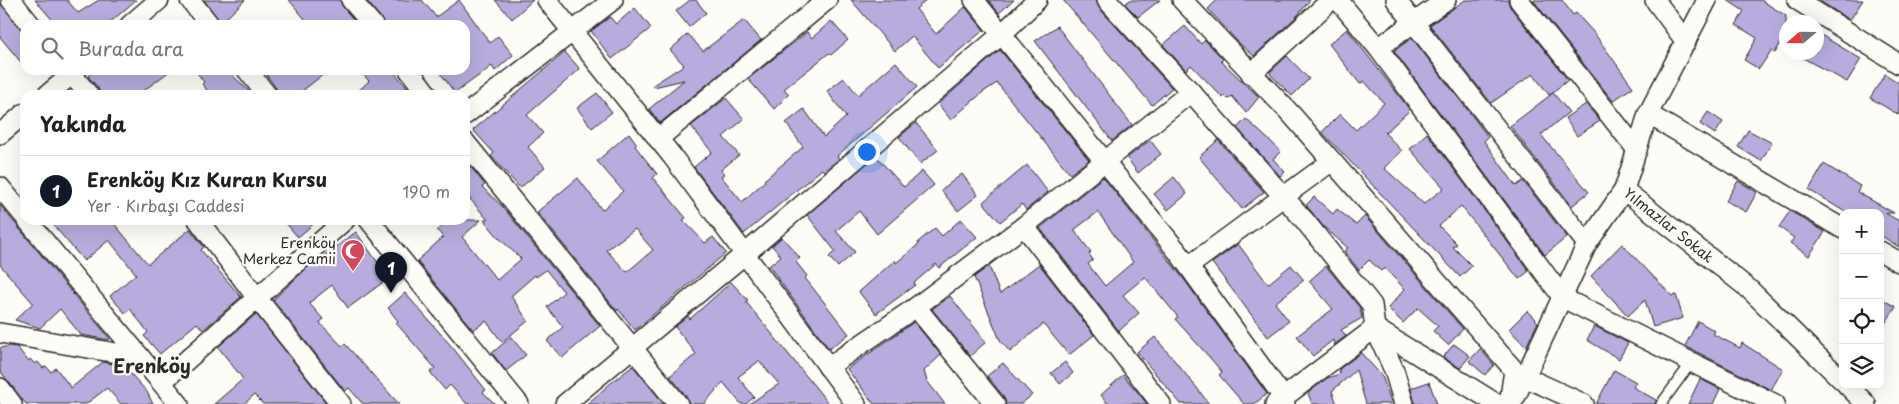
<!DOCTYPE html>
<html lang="tr">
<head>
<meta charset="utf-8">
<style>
	body { margin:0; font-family:"Playpen Sans",sans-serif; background:#f2f2f2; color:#202124 }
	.controls { position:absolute; right:15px; bottom:15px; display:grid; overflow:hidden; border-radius:10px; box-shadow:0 5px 20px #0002 }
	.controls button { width:45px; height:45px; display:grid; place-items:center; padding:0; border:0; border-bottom:1px solid #e0e0e0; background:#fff; color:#202124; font:25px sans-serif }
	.compass { position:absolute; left:1779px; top:15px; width:45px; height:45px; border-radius:50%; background:#fff; box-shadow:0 5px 20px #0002; rotate:250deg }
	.you { position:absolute; left:866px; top:151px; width:18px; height:18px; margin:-12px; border:4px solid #fff; border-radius:50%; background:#1a73e8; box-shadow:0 0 0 8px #1a73e833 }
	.badge { display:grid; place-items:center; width:32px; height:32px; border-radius:50%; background:#111827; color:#fff; font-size:16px; font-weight:700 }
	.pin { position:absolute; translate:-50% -41px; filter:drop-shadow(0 1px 2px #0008) }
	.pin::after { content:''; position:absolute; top:26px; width:18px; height:15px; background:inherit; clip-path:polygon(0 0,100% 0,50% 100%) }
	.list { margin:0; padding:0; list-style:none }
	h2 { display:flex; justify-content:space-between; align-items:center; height:65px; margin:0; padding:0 20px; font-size:21px }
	h2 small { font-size:16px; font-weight:400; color:#757577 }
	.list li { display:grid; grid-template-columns:32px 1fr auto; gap:15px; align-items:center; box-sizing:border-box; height:70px; padding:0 20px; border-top:1px solid #e0e0e0 }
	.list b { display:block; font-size:19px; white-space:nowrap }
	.list p { margin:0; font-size:16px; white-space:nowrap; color:#757577 }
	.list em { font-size:16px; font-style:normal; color:#757577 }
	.icon { flex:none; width:28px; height:28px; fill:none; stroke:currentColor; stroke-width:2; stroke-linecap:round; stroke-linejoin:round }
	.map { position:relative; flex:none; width:1899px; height:404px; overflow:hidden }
	.search { position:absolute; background:#fff; box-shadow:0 5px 20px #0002; left:20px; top:20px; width:450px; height:55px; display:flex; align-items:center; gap:12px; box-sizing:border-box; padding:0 18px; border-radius:15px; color:#757577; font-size:19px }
	.panel { position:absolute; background:#fff; box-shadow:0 5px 20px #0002; left:20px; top:90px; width:450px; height:135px; border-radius:15px }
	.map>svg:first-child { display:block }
	.building { fill:#b7acdd; stroke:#2b2b2b; fill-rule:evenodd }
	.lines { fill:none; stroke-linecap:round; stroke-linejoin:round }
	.lane-casing { stroke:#2b2b2b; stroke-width:12 }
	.street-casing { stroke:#2b2b2b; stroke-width:22 }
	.lane { stroke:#fdfcf7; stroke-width:9 }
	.street { stroke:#fdfcf7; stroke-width:19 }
	.labels { text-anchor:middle; stroke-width:4.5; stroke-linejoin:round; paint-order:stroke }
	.street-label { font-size:14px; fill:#2b2b2b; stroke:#fdfcf7 }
	.poi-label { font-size:14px; fill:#2b2b2b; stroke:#fdfcf7; text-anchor:end }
	.district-label { font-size:19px; font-weight:bold; fill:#2b2b2b; stroke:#fdfcf7 }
</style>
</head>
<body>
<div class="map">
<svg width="1899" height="404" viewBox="0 0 1899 404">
	<rect width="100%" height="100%" fill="#fdfcf7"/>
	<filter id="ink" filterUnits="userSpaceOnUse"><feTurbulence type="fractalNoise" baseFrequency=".02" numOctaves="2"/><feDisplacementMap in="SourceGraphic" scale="10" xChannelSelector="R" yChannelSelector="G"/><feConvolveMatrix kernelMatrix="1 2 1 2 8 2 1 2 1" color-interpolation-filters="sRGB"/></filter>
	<g filter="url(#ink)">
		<!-- building -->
		<g class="building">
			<path d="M35,0H67L78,13L99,0H136L107,25H57Z"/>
			<path d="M204,0H245L221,23Z"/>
			<path d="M289,0H340L343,7L358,25H310Z"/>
			<path d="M366,0H422L436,17L459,0L490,43L498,36L513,55L495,71L492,66L455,93L438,70H465V25H384L381,18Z"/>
			<path d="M495,0H533L512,19Z"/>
			<path d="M690,0H696L706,13L689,27L676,11Z"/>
			<path d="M851,0H926L916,9L936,34L965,7L984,30L938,68L912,36L895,51Z"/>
			<path d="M988,0H1014L999,13Z"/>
			<path d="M1063,0H1096L1099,8L1172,88L1152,105Z"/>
			<path d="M1130,0H1160L1138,17L1125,4Z"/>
			<path d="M1217,0H1310L1297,16L1254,56L1239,43L1208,9Z"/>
			<path d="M1465,0H1508L1510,7L1568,80L1549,95L1533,74L1491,103L1430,25Z"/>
			<path d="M1533,0H1562L1573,15L1576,13L1594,33L1633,87L1613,101Z"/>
			<path d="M1727,0H1761L1786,16V33L1775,53L1771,51L1759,69L1744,60L1757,38L1736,25L1744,11Z"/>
			<path d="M1818,0H1863L1850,20Z"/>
			<path d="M0,2L25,34V67L0,37Z"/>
			<path d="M635,8L651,28L612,59L591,31L610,17L616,24Z"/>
			<path d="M744,20L761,40L660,123L649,109L684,80L654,87L653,85L684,65L670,50L688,34L703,51Z"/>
			<path d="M831,21L848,40L831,55L829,53L784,89L789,94L774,109L748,79L807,32L812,38Z"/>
			<path d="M1057,26L1132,125L1112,141L1035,41Z"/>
			<path d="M1185,26L1201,44L1205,40L1223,59L1221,61L1259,97L1246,113L1232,96L1228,99L1225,96L1223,98L1191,65L1186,70L1163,45Z"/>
			<path d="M1347,29L1410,110L1385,133L1402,151L1384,168L1424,204L1444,188L1410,149L1427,133L1529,271L1519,279L1461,206L1439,226L1457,244L1453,247L1472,266L1460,277L1322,132L1340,114L1356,130L1384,103L1364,81L1360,84L1329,44Z"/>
			<path d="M1816,32L1861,59L1847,82L1792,52H1816Z"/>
			<path d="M1412,38L1473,117L1488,137L1484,141L1516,186L1523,181L1567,237L1545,255L1394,51Z"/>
			<path d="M1000,50L1089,160L1070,174L997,83L983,92L951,120L938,104Z"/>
			<path d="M565,52L580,69L527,115L543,133L528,147L545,167L520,188L491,156L494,153L473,130Z"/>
			<path d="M1287,56L1309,79L1292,96L1271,75L1270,72Z"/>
			<path d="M896,62L917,87L837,156L839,159L824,171L822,169L744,234L694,167L712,152L691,126L726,98L744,119L723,137L739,155L721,170L724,174L721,176L742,202L765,181L764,180L803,147L786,123L804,109L824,137L846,117L827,91L844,78L858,95Z"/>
			<path d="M95,70H171L138,95H100L98,88L88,76Z"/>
			<path d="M195,70H227L253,95H211L202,84L204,82Z"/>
			<path d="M263,70H329L297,95H278L276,88Z"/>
			<path d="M359,70H392L414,95H354L369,81Z"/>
			<path d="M1885,74L1899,83V115L1870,98Z"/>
			<path d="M597,93L612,112L592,128L577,108Z"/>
			<path d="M1553,93L1569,112L1541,135L1589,192L1572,206L1510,126Z"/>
			<path d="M1586,104L1600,121L1577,136L1565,118Z"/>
			<path d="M1708,112L1723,122L1715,134L1700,124Z"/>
			<path d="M1246,119L1281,151L1273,159L1285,172L1280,176L1237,128Z"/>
			<path d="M916,123L938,150L920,164L899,137Z"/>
			<path d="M1748,130L1772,143L1761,161L1738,147Z"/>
			<path d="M629,133L637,144L635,146L657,174L653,178L686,218L683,220L705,243L713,237L726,253L635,330L618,309L617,311L537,212L578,178L602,210L623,191L597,161ZM635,229L653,250L627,272L606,250Z"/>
			<path d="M1150,140L1161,154L1138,173L1127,158Z"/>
			<path d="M1218,140L1264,192L1242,209L1199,157Z"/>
			<path d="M876,156L904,187L922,171L934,185L877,234L859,211L836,231L855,252L838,267L829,257L835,251L807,215Z"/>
			<path d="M465,160L485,185L482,187L502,206L600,326L562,358L547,341L563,327L547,307L564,292L546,270L536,277L535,275L511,296L528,321L502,342L486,321L473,330L417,261L443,237L437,230L449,220H481L462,237L497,280L521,259L498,237L484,220H488L465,193Z"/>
			<path d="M1824,164L1860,186L1857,192L1894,213H1885L1899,221V247L1880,235V213H1847L1809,190Z"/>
			<path d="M1027,165L1048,192L1026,210L1022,204L1000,222L983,202Z"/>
			<path d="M962,174L978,195L958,211L941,190Z"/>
			<path d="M1103,177L1183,278L1267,394L1254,404H1244L1219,375L1222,372L1211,359L1175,319L1178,317L1145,277L1123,295L1139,313L1119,331L1040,228ZM1098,212L1133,262L1105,286L1088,264L1093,260L1089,254L1091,252L1074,230Z"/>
			<path d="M1174,177L1187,194L1168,210L1154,194Z"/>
			<path d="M1738,181L1757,192L1746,212L1726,201Z"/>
			<path d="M1314,197L1333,214L1337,209L1356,225L1365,216L1369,221L1463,329L1448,345L1433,331L1438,326L1418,308L1403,323L1388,308L1405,289L1384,268L1381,271L1369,260L1359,270L1344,251L1348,248L1323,226L1306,205Z"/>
			<path d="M0,205L110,339L109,340L81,335L60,309L40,328L15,320L33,303L0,265Z"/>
			<path d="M1790,211L1825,232L1809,256L1790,243L1794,238L1779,227Z"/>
			<path d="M961,219L977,237L939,268L936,264L914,283L915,285L876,314L859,292L895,260L896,263L919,244L918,242L935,228L942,236Z"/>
			<path d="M49,220H111L148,264L190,229L204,247L201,250L241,297L203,330L197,323L160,354L144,336L148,332L130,309L125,313L110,296L136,274L109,240L84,261Z"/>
			<path d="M283,220H318L298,237Z"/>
			<path d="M356,232L389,278L348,308L332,285L309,303L323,319L320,323L342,346L345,344L399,404H363L349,388L345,391L273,300L308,267Z"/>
			<path d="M782,237L800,258L796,262L807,276L805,278L849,334L829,349L769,266L781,256L772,246Z"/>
			<path d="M1238,244L1268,284L1291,265L1304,280L1275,303L1289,321L1268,337L1212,263Z"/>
			<path d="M1622,244L1672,296L1676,295L1683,318L1653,327L1645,300L1628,316L1591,276Z"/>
			<path d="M1039,264L1094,335L1069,355L1043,324L1010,352L1000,340L974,277L989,266L1000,294Z"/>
			<path d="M1326,266L1360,308L1362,318L1341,330L1346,336L1334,345L1333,340L1313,356L1297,336L1333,309L1309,281Z"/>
			<path d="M731,282L748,300L746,302L829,404H749L779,384L759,361L738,377L754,397L746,404H741L723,382L704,404H689L687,397L670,376L696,354L675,327L688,316L690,319Z"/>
			<path d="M405,293L453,348L486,390L483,392L495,404H467L450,385L445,390L430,372L435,368L396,323L398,321L388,308Z"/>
			<path d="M950,296L986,342L970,356L932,309Z"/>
			<path d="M1880,298L1896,307L1880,331Z"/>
			<path d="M1527,311L1538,322L1526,347L1509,329Z"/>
			<path d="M256,314L327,404H263L254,395L244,404H214L243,379L218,347Z"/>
			<path d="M1698,321L1715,331L1713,334L1740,348L1742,343L1783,369L1771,390L1685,346Z"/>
			<path d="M914,322L941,355L924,371L927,381L945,404H874L847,369Z"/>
			<path d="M1594,326L1628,343L1619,359L1587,340Z"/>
			<path d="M511,337L526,355L506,371L492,353Z"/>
			<path d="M1155,337L1197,388L1209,404H1181L1137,352Z"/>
			<path d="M1454,344L1470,356L1460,368L1443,357Z"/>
			<path d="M9,346L17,347L28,361L30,359L35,364L38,362L43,368L46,366L51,372L56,368L71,388L103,362L124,366L147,392L153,404H121L107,388L86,404H26L0,371V348Z"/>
			<path d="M1480,349L1494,365L1485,375L1469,361Z"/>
			<path d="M1361,353L1382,376L1392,404H1366L1356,370L1332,391L1337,404H1312L1308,393L1327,378L1340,374L1339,369Z"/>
			<path d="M1065,362L1073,373L1060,384L1051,373Z"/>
			<path d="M1003,363L1032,395L1021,404H1006L1004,397L987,376Z"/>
			<path d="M633,366L664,404H587L611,383Z"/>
			<path d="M1614,370L1636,382L1633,387L1656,400L1655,404H1596Z"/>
			<path d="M1123,375L1140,395L1147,404H1108L1101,395Z"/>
			<path d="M1700,379L1720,389L1713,404H1688Z"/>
			<path d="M1429,382L1437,404H1415L1411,388Z"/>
		</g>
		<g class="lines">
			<!-- lane casing -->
			<g class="lane-casing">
				<path id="lane" d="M1661,404L1691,363"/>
			</g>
			<!-- street casing -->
			<g class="street-casing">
				<g id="street">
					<path d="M11,0L31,25"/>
					<path d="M190,0L210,25"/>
					<path d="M351,0L373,25"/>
					<path d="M547,0L672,156L856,404"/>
					<path d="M974,0L1178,252L1283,397L1285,404"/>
					<path d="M1182,0L1291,114L1514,370L1509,404"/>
					<path d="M1338,0L1378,48L1563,298L1775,404"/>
					<path d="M1396,0L1587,244"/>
					<path d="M1519,0L1637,150"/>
					<path d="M1655,0L1686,42"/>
					<path id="s1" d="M1707,0L1648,114L1624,190L1749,289L1843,381"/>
					<path d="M1797,0L1899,64"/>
					<path d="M130,25L159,0"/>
					<path d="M1378,48L1446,0"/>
					<path d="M68,70L89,95"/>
					<path d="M247,70L267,95"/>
					<path d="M409,70L428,95"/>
					<path d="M1251,74L1331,0"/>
					<path d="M1191,92L1305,221L1372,305L1375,328L1394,370L1404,404"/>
					<path d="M47,95L77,70"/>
					<path d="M1648,114L1843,229"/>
					<path d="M465,115L613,0"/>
					<path d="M0,134L25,113"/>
					<path d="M658,139L827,0"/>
					<path d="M465,142L678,404"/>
					<path d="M0,187L25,217"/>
					<path d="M27,220L179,404"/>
					<path d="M198,220L257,298L341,404"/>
					<path d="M369,220L519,404"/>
					<path d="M1024,226L1161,404"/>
					<path d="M1880,251L1899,262"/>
					<path d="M1189,266L1332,161"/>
					<path d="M0,333L140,357"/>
					<path d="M828,367L916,307"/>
					<path d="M1525,377L1584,404"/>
					<path d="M162,382L345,220"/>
					<path d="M1847,385L1866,404"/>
					<path d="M0,388L12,404"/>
					<path d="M1515,398L1587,244L1624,190"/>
					<path d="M565,404L745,254L1002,34L1037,0"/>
					<path d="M995,404L916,307L1024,226L1191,92L1107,0"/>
					<path d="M1275,404L1375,328L1497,404"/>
				</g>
			</g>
			<!-- lane -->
			<use href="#lane" class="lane"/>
			<!-- street -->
			<use href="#street" class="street"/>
		</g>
	</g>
	<!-- icons -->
	<defs>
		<g id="mosque-pin" transform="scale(1.25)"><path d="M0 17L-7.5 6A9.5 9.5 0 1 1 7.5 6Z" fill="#d1495b" stroke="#fdfcf7"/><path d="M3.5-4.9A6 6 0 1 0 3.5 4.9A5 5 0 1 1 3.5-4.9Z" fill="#fff"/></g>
	</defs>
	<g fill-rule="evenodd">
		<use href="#mosque-pin" x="353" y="251"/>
	</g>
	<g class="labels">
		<!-- street labels -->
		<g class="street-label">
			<text dy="5" stroke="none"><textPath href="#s1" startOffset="265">Yılmazlar Sokak</textPath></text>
		</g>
		<!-- poi labels -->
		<g class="poi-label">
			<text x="336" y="248">Erenköy<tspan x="336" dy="16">Merkez Camii</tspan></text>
		</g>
		<!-- district labels -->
		<g class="district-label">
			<text x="152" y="373">Erenköy</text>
		</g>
	</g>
</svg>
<div class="controls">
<button>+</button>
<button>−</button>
<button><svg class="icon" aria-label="locate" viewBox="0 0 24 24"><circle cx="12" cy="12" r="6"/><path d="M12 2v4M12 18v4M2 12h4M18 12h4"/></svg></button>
<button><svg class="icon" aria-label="layers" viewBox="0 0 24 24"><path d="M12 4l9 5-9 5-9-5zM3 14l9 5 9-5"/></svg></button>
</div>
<svg class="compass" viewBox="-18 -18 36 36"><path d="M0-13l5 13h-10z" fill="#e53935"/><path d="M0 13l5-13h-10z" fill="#757577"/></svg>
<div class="you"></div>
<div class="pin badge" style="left:391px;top:293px">1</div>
<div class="search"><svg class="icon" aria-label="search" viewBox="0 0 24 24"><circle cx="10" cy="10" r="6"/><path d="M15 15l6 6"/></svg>Burada ara</div>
<section class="panel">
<h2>Yakında<small></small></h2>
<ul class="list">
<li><span class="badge">1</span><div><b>Erenköy Kız Kuran Kursu</b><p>Yer · Kırbaşı Caddesi</p></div><em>190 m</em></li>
</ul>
</section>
</div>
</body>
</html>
